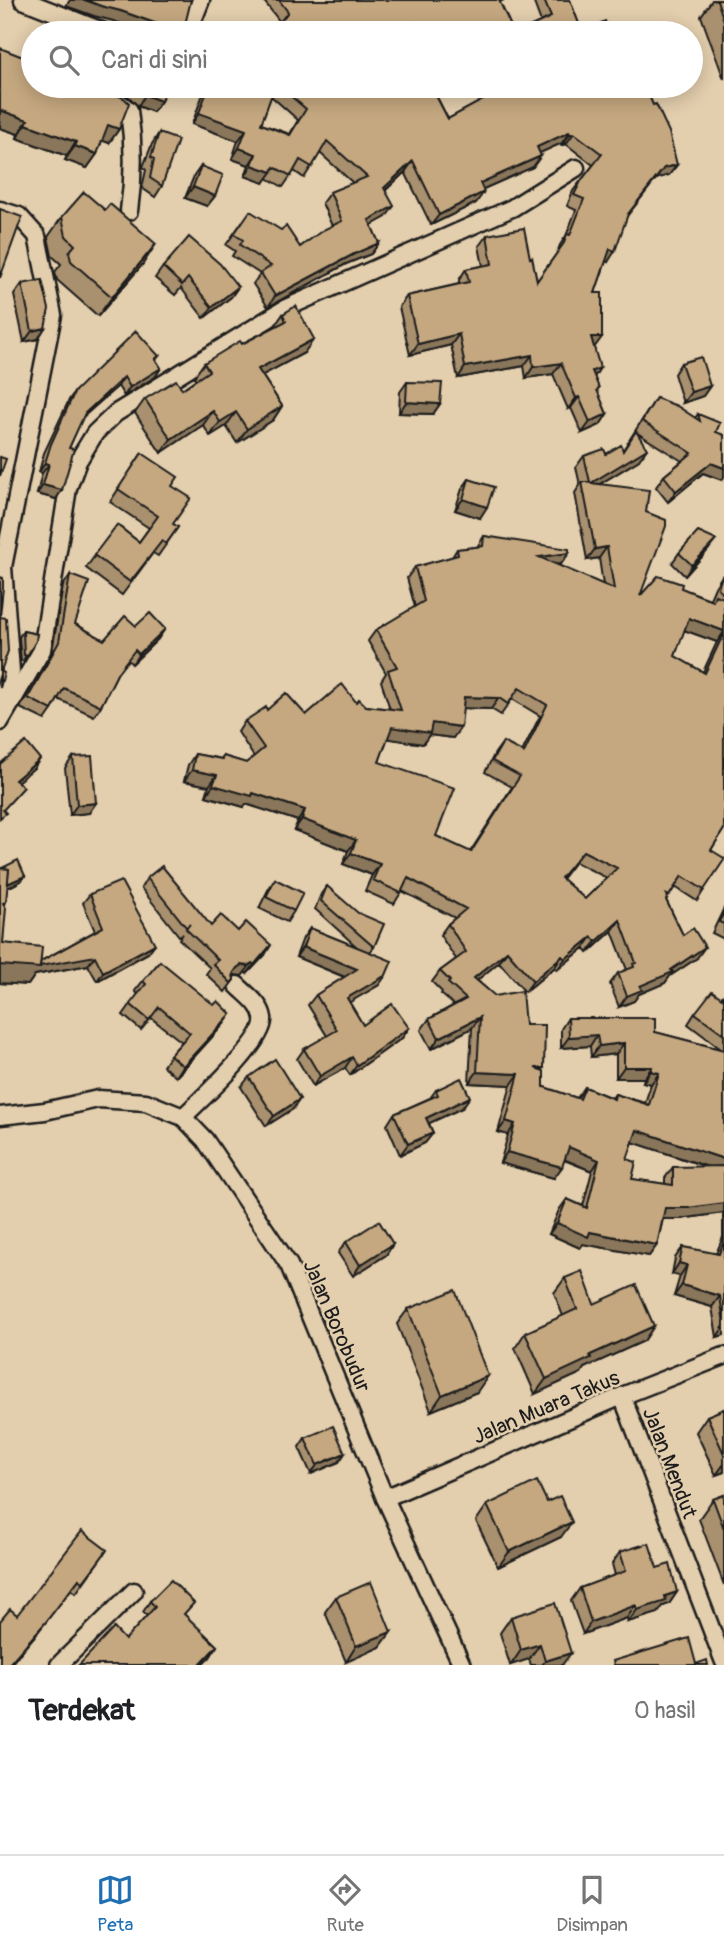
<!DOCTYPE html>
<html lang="id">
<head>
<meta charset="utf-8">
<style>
	body { margin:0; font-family:Pangolin,sans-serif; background:#f6f6f6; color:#202124 }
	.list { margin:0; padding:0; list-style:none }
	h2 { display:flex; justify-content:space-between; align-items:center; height:91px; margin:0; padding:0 28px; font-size:30px }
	h2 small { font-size:23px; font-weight:400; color:#757577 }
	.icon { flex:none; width:38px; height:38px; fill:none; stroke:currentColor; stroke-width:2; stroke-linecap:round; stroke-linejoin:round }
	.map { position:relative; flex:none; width:724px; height:1665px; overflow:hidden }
	.search { position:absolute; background:#fff; box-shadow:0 4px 18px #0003; left:21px; right:21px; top:21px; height:77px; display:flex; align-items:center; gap:18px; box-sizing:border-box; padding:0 24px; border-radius:38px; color:#757577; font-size:26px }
	.sheet { height:189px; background:#fff }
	nav { display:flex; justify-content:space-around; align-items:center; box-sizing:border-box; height:98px; border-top:2px solid #e0e0e0; background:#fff; font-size:19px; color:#757577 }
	nav a { display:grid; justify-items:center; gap:4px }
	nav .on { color:#1f6fb2 }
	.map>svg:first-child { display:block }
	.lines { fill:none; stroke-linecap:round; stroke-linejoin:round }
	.minor-casing { stroke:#1c1c1c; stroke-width:21 }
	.minor { stroke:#e3cead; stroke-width:16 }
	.wall { fill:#a9906e; stroke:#1c1c1c; stroke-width:2; fill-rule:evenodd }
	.shaded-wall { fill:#8a765a; stroke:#1c1c1c; stroke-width:2 }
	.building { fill:#c5a880; stroke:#1c1c1c; stroke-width:2; fill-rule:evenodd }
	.labels { text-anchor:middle; stroke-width:5; stroke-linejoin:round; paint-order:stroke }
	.street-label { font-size:21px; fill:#1c1c1c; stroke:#e3cead }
</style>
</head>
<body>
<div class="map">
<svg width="724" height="1665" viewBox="0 0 724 1665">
	<rect width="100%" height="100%" fill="#e3cead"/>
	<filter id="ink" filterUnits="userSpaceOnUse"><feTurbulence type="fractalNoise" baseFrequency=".0143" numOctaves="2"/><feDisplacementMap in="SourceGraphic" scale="14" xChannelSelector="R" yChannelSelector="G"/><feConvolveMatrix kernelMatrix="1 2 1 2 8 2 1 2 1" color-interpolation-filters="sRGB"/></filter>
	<g filter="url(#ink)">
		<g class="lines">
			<!-- minor casing -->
			<g class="minor-casing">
				<g id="minor">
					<path d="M23,0L107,33"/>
					<path d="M188,33L201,0"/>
					<path d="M77,86L120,103L129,110C134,144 134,177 129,211"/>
					<path d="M0,210L19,216L37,236L53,315L3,567L11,671L0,705"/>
					<path d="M0,722L42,650L68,488L78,461L95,433L116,413L286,308L512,208L576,168"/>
					<path d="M0,1116L45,1111L98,1099L146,1102L183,1117L205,1140L289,1265L385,1498L462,1665"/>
					<path d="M183,1117C200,1100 267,1040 263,1018C261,1004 247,995 237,985"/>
					<path d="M622,1396L724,1662"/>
					<path d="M385,1498L622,1396L724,1356"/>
					<path d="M59,1665L134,1591"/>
				</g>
			</g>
			<!-- minor -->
			<use href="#minor" class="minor"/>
		</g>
		<!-- wall -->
		<g class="wall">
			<path d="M263,0H504L499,2L514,33H271L280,22Z"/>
			<path d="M536,0H570L582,32L516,33L541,22L534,3Z"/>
			<path d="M712,0H724V79L701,16Z"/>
			<path d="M0,48L119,129L109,143L102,140L97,154L87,168L65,160L67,156L17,138L18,134L0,128Z"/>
			<path d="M130,86H167L161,101L153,112L138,106L127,95Z"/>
			<path d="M206,86H457L435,93L448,119L482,101L476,86H645L677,165L669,175L656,179L627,216L608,262L606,261L595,293L594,377L597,391L607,414L600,425L582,433L571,408L568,409L553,374L526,378L524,366L458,378L451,345L410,355L399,307L407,296L459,284V280L466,269L483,266L479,246L487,235L530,258L537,281L557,253L560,245L566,236L576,210L567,206L573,191L593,165L566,144L562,145V143L539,153L533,167L483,189L476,203L431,225L405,172L385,191L386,217L371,225L379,243L371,254L346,264L268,307L253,284L260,274L232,256L235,251L226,245L242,222L300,247L332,226L322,203L330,192L353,183L320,153L304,178L294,171L283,187L267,178L264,183L245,176L249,165L232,159L238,141L192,124ZM271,96L298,120L290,134L261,124Z"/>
			<path d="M159,133L162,186L155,197L142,188L146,170L143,167L152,144Z"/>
			<path d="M201,166L215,196L207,206L185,198L194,176Z"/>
			<path d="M105,210L143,264L98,316L57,280L55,272L61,264L52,256L48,237L62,217Z"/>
			<path d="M163,267L238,287L231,297L204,318L181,288L175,295L155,278Z"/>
			<path d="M22,284L38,339L24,342L14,295Z"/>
			<path d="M283,314L304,353L262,375L282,406L273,420L237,443L226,426L210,436L203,425L161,453L135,413L145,399L182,389L196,379L194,377L204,363L274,327Z"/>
			<path d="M159,356L156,360L161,368L155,377L124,396L118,386L82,418L69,448L56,499L37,494L42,473L39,472L44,453L69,400L75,391Z"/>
			<path d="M681,363L710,386L703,396L683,403L674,374Z"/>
			<path d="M407,382L440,404L433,414L399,413L400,392Z"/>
			<path d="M656,398L695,418L698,414L716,432L722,480L703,473L668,502L656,487L664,476L682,461L637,433L639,460L600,484L646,512L640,596L681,588L710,599L715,587L722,576L724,577V829L711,850L704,890L697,901L675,887L666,900L683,935L697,958L670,976L665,983L639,994L634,1001L619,1007L610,984L618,973L627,970L612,931L588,953L584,948L557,970L555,967L525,992L499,962L477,980L525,1025L544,1068L542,1070L544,1087L577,1098L585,1087L612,1098L615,1094L645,1103L651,1084L643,1082L644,1078H616V1054L591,1057L590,1046L561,1048V1029L568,1018L655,1032L721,1049L688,1024L695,1013L724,995V1335L717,1337L712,1307L674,1296L680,1276L672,1274L675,1258L683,1247L716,1254L723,1237V1213L680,1219H663L657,1245L649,1256L583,1244L580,1248L549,1234L559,1210L567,1199L583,1206L592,1171L564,1160L554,1178L500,1163L508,1135L498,1132L511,1085L469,1083L472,1028L431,1049L421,1030L429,1019L454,1005L441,994L442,992L432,982L440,971L456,959L440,935L448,924L455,918L402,891L394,904L365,891L372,875L343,864L348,851L294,830L298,821L246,804L244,807L206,796L209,786L184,781L188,765L195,754L221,759L223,756L246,763L254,757L238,732L245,721L267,710L306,715L356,702L366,706L390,709L381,681L386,673L368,641L376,630L415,607L407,578L415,567L452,557L457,549L477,547L484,536L569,553L561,564L556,565L603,585L599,558L587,560L575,493L580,485L576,467L584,456L606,454L623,450ZM684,630L717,642L703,672L675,656ZM512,699L540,716L522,752L503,742L495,753L485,772L512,787L470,852L436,836L379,762L387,738L423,744L429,735L453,738L462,708L491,709L501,715ZM575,862L607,878L585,899L562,879ZM633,1142L707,1167H673L665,1178V1184L632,1179L627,1159Z"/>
			<path d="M142,453L172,486L173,524L178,527L158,556L153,553L122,595L86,568L117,525L139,542L149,528L110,502Z"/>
			<path d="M469,479L480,518L455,510L462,489Z"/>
			<path d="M708,550L685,576L672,563L679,553Z"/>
			<path d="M70,575L75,624L104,640L136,626L158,639L132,664L128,660L117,674L101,706L94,716L58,699L52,710L45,720L20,708L52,652L63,586Z"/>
			<path d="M23,631L37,634L23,661H21L19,637Z"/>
			<path d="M73,757L89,813L70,815L65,768Z"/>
			<path d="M0,868L25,876L21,881L7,888L4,905L3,943L41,961L95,931L83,903L90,894L148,953L97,981L88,965L35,975L28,985L0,983Z"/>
			<path d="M147,878L211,926L265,955L247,974L245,972L242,976L234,975V980L225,992L206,974L210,968L179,939L183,934L179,936L141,888Z"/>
			<path d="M275,879L294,911L287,922L259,908L268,890Z"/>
			<path d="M327,886L374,947L370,952L379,985L349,1002L363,1025L409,1028L402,1038L350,1075L345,1068L313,1086L297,1059L304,1049L327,1036L308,1005L316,995L344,977L296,957L303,938L310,928L357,947L315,909L321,894Z"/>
			<path d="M724,908V939L712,933Z"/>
			<path d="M143,981L214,1005L231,1014L224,1024L176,1077L163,1066L170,1055L182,1042L151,1018L141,1030L123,1015L138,994L135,991Z"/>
			<path d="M249,1077L293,1109L266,1126L241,1087Z"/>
			<path d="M436,1090L462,1108L429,1123L433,1133L425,1143L400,1155L387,1125L394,1114L430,1098Z"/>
			<path d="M346,1242L393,1244L386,1255L353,1276L338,1253Z"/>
			<path d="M565,1278L594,1304L654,1326L644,1341L584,1368L581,1373L535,1394L515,1348L525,1333L563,1316L554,1293Z"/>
			<path d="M408,1309L477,1392L431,1411L397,1324Z"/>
			<path d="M724,1409V1472L716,1475L696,1432L707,1416Z"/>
			<path d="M305,1438L345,1453L339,1462L311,1474L299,1447Z"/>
			<path d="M724,1495V1585L699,1519L713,1499Z"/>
			<path d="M547,1502L561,1537L498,1567L476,1521L487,1505Z"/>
			<path d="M107,1550L76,1593L71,1589L37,1633L10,1665H0L17,1615Z"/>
			<path d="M620,1552L657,1568L677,1592L669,1604L663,1606L658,1613L628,1622L627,1618L583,1634L571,1601L580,1588L615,1575L612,1564Z"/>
			<path d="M336,1597L391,1632L380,1647L346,1662L325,1612Z"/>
			<path d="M150,1601L185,1615L217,1646L210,1657L202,1665H79L125,1640L147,1616L143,1612Z"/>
			<path d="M511,1617L562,1665H531L529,1659L510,1665L500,1633Z"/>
		</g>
		<!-- shaded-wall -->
		<g class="shaded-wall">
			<path d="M70,0H85L121,11L183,33H148L113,21L94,16L66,6Z"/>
			<path d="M413,22L405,33H395Z"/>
			<path d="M431,86H457L423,97Z"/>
			<path d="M145,95L161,101L153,112L138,106Z"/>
			<path d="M0,110L28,120L18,134L0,128Z"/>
			<path d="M199,113L246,130L238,141L192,124Z"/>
			<path d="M26,124L76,142L67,156L17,138Z"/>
			<path d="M108,125L119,129L109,143L98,139Z"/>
			<path d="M569,132L562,143L529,158L537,147Z"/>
			<path d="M574,133L566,144L562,145L570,134Z"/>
			<path d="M75,146L97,154L87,168L65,160Z"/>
			<path d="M239,148L256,154L249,165L232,159Z"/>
			<path d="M541,156L533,167L472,194L480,183Z"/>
			<path d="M413,161L405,172L376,199L384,188Z"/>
			<path d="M252,165L272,172L264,183L245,176Z"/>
			<path d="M677,165L669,175L656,179L620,225L664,168Z"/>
			<path d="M193,187L215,196L207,206L185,198Z"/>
			<path d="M484,192L476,203L431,225L439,215Z"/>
			<path d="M394,206L386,217L361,231L369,220Z"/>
			<path d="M379,243L371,254L346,264L268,307L275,296L354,254Z"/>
			<path d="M156,244L143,264L98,316L112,297Z"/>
			<path d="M610,249L615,251L608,262L603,260Z"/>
			<path d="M238,287L231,297L204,318L212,307Z"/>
			<path d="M45,328L38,339L24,342L32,331Z"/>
			<path d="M459,334L451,345L410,355L418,344Z"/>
			<path d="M591,337H602L594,348Z"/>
			<path d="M314,339L304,353L248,383L258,369Z"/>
			<path d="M532,355L524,366L458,378L465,367Z"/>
			<path d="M561,363L553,374L526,378L533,367Z"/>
			<path d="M161,368L155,377L124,396L130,387Z"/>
			<path d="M600,368L593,379L592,371Z"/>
			<path d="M124,377L118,386L78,421L85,413Z"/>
			<path d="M710,386L703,396L683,403L691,392Z"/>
			<path d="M579,397L571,408L568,409L576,398Z"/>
			<path d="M406,402L440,404L433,414L399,413Z"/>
			<path d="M282,406L273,420L237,443L247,429Z"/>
			<path d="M213,411L203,425L161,453L171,439Z"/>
			<path d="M236,412L226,426L210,436L220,422Z"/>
			<path d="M607,414L600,425L582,433L590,422Z"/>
			<path d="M647,449L639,460L583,494L591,483Z"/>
			<path d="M45,463L49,464L42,473L39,472Z"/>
			<path d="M711,463L724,468V477L722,480L703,473L668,502L676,491Z"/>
			<path d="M43,485L62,490L56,499L37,494Z"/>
			<path d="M463,499L487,507L480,518L455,510Z"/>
			<path d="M716,540L708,550L685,576L692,565Z"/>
			<path d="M607,547L599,558L587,560L595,549Z"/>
			<path d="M569,553L561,564L532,568L539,557Z"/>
			<path d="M689,618L724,631V632L717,642L681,629Z"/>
			<path d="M165,629L158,639L132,664L139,654Z"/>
			<path d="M464,697L499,698L491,709L456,708Z"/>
			<path d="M432,723L461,727L453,738L429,735L423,744L384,738L392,727Z"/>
			<path d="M40,759L34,768L9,789L15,780Z"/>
			<path d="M192,770L217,775L209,786L184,781Z"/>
			<path d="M213,785L253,793L305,810L298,821L246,804L244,807L206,796Z"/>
			<path d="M96,803L89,813L70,815L77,805Z"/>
			<path d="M302,819L356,840L348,851L294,830Z"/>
			<path d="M351,853L380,864L372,875L343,864Z"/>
			<path d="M25,876L21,881L4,890L7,884Z"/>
			<path d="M620,920L612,931L588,953L596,942Z"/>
			<path d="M592,937L584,948L557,970L565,959Z"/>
			<path d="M155,944L148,953L97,981L103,972Z"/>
			<path d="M271,945L265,955L247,974L254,965Z"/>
			<path d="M303,947L357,969L350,979L296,957Z"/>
			<path d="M705,947L697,958L670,976L665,983L639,994L634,1001L619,1007L627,996L640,986L671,970Z"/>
			<path d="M507,951L499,962L467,989L474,978Z"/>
			<path d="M95,956L88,965L35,975L28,985L0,983V965Z"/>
			<path d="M562,956L555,967L525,992L533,981Z"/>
			<path d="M252,963L242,976L235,975L230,977L237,968L241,965Z"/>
			<path d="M386,975L379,985L340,1008L347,998Z"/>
			<path d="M231,1014L224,1024L176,1077L183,1066Z"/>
			<path d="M480,1017L472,1028L431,1049L439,1038Z"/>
			<path d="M409,1028L402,1038L350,1075L357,1065Z"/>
			<path d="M597,1035L590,1046L561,1048L569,1037Z"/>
			<path d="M624,1043L616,1054L591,1057L599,1046Z"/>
			<path d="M352,1057L345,1068L313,1086L320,1076Z"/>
			<path d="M624,1067H652L644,1078H616Z"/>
			<path d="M651,1071L659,1073L651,1084L643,1082Z"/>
			<path d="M477,1072L519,1074L511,1085L469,1083Z"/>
			<path d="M470,1097L462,1108L419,1128L426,1118Z"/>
			<path d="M300,1099L293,1109L266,1126L274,1116Z"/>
			<path d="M506,1121L515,1124L508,1135L498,1132Z"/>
			<path d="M637,1130L724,1159V1172L629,1141Z"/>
			<path d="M433,1133L425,1143L400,1155L408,1144Z"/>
			<path d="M569,1147L599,1160L592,1171L561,1158Z"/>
			<path d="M507,1152L562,1167L554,1178L500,1163Z"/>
			<path d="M724,1203V1211L723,1213L680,1219H657L665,1208Z"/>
			<path d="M557,1223L590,1232L657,1245L649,1256L583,1244L580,1248L549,1234Z"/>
			<path d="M393,1244L386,1255L353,1276L360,1265Z"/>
			<path d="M679,1263L687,1265L680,1276L672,1274Z"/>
			<path d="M682,1285L720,1296L712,1307L674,1296Z"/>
			<path d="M654,1326L644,1341L584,1368L581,1373L535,1394L546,1379L590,1355Z"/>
			<path d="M724,1326V1335L717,1337Z"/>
			<path d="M488,1376L477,1392L431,1411L442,1395Z"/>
			<path d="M345,1453L339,1462L311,1474L317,1465Z"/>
			<path d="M724,1464V1472L716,1475Z"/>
			<path d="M572,1522L561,1537L498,1567L509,1552Z"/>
			<path d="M79,1579L37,1633L10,1665H8Z"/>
			<path d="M677,1592L669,1604L663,1606L658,1613L628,1622L637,1610L665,1596Z"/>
			<path d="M636,1605L627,1618L583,1634L591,1622Z"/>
			<path d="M391,1632L380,1647L346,1662L356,1646Z"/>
			<path d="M540,1644L529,1659L511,1665L521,1650Z"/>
			<path d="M217,1646L210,1657L202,1665H199Z"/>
			<path d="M571,1653L562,1665H542L545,1661Z"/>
		</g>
		<!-- building -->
		<g class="building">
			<path d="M85,0H191L183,33L121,11L101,6Z"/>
			<path d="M279,0H499L514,33H417L413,22L395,33H271L288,12Z"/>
			<path d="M544,0H570L582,32L605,21L611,33H516L551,17Z"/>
			<path d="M717,0H724V21Z"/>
			<path d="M62,28L76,33H60Z"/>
			<path d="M0,48L33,61V86H96L124,98L129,103L119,129L108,125L97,154L75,146L76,142L26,124L28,120L0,110Z"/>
			<path d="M136,86H167L161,101L145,95Z"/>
			<path d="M209,86H275L261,124L290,135L306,109L279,86H431L448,119L492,95L488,86H645L653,105L656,104L669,132L677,165L664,168L628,214L615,251L610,249L595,293H602V337H591L600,368L592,371L599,388L597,390L607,414L590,422L579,397L576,398L561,363L533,367L532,355L465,367L459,334L418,344L407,296L469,282L466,269L492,264L487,235L524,228L530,258L532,257L537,281L564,243L567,234L570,235L584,199L574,195L581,181L602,154L574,133L570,134L569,132L537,147L541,156L480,183L484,192L439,215L413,161L384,188L394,206L369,220L379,243L354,254L275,296L261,273L271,266L240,245L243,240L234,234L250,211L281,230L286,226L300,247L323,230L342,221L330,192L367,177L327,141L312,167L300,160L291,176L274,167L272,172L252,165L256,154L239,148L246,130L199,113Z"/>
			<path d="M159,133L178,140L162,186L150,178L154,159L151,157Z"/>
			<path d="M201,166L223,175L215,196L193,187Z"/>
			<path d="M84,192L105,210L110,204L156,244L112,297L71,261L69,252L75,245L66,236L62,217Z"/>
			<path d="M0,209L22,217L0,278Z"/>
			<path d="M189,237L220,264L238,287L212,307L188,278L182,285L163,267Z"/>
			<path d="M42,280L49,309L45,328L32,331L22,284Z"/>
			<path d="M296,306L314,339L258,369L282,406L247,429L236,412L220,422L213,411L171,439L145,399L176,380L182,389L209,371L204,363L240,341L242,344L286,321L283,314Z"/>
			<path d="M136,331L159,356L155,359L161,368L130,387L124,377L85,413L69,448L74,449L62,490L43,485L49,464L45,463L51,444L75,391Z"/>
			<path d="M701,357L710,386L691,392L681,363Z"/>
			<path d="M407,382L442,383L440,404L406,402Z"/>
			<path d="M656,398L677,406L700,421L698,414L720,423L716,432L724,435V468L711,463L676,491L664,476L692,453L642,421Z"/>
			<path d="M636,431L647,449L591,483L649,490L646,512L666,520V526L640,596L658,576L682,584L681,588L713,601L715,595L724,598V631L689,618L675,656L705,673L724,633V829L711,850L724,858V860L704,890L682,876L669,896L667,895L668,897L666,900L683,935L693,928L705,947L671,970L673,972L640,986L642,990L627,996L618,973L634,967L633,964L636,963L620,920L596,942L592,937L565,959L562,956L533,981L507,951L474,978L495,996L522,991L525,1025H545L544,1068H535L544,1071V1087L580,1099L585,1087L614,1099L615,1094L649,1105L659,1073L651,1071L652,1067H624V1043L599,1046L597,1035L569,1037L568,1018H655V1032L724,1050V1159L637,1130L627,1159L636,1162L632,1179L673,1185V1167L724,1166V1203L688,1208H665L657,1245L590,1232L588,1237L557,1223L567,1199L587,1208L599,1160L569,1147L562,1167L507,1152L515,1124L506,1121L519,1074L477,1072L480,1017L439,1038L429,1019L466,999L448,983L450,981L440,971L466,952L448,924L466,909L408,878L401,893L373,880L380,864L351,853L356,840L302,819L305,810L253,793L252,796L213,785L217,775L192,770L195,754L222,759L223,756L246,763L264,748L245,721L266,707L267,710L286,693L306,715L342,684L356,702L359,699L366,706L401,710L388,670L397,667L376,630L424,601L415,567L458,555L457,549L483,546L484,536L569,549V553L539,557L614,589L607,547L595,549L582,482H590L584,456L604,449L606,454L621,445L623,451ZM519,688L547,705L524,753L503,742L492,761L520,776L471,852L436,836L455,788L379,762L392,727L430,733L432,723L461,727L464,697L499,698L508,704ZM583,851L617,868L585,899L561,878Z"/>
			<path d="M142,453L178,477L172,486L191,498L173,524L178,527L166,544L162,541L130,582L94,555L117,525L139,542L158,516L118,489Z"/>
			<path d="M0,457L6,459L0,476Z"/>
			<path d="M469,479L494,487L487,507L463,499Z"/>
			<path d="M698,532L716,540L692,565L679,553Z"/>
			<path d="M70,575L89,582L75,624L104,640L125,616L136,626L150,613L165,629L139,654L135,650L118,672L101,706L64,688L52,710L28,698L59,642Z"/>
			<path d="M722,576L724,577V594L718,588Z"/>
			<path d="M0,577L3,578V587L0,617L6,618L8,651L1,671L4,673L0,688Z"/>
			<path d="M23,631L37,634L36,641L27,656L24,655Z"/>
			<path d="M26,742L40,759L15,780L24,787L3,810L6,813L0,818V764Z"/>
			<path d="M92,756L96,803L77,805L73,757Z"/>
			<path d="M18,860L25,876L7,884L9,869L2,868Z"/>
			<path d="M162,866L211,926L221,915L238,931L246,922L271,945L254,965L252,963L248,966L241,965L237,968L233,974L234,980L231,983L213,964L218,960L186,929L190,924L186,927L147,878Z"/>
			<path d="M0,868L9,869L6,902L3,903L6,908L3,943L42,947L40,968L0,965Z"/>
			<path d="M275,879L303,893L294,911L266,897Z"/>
			<path d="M121,881L155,944L103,972L95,956L40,966L41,961L103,927L90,894Z"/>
			<path d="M327,886L358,913L384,924L374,947L321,901Z"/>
			<path d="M724,912V924L719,922Z"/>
			<path d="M310,928L392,961L386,975L347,998L363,1025L392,1004L409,1028L357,1065L352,1057L320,1076L304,1049L337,1030L316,995L357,969L303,947Z"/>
			<path d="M160,961L214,1005L218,1001L231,1014L183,1066L170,1055L190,1033L159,1007L149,1020L130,1004L146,984L143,981Z"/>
			<path d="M712,991L722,998L724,995V1034L695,1013Z"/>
			<path d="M275,1059L300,1099L274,1116L249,1077Z"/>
			<path d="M461,1078L470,1097L426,1118L433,1133L408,1144L394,1114L438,1095L436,1090Z"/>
			<path d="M379,1221L393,1244L360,1265L346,1242Z"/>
			<path d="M724,1241V1324L720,1296L682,1285L687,1265L679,1263L683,1247L719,1254Z"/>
			<path d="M582,1271L594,1304L636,1285L654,1326L590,1355L591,1358L546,1379L525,1333L577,1309L565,1278Z"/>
			<path d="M455,1290L488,1376L442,1395L408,1309Z"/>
			<path d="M724,1409V1454L707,1416Z"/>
			<path d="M333,1426L345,1453L317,1465L305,1438Z"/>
			<path d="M537,1481L547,1502L560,1496L572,1522L509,1552L487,1505Z"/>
			<path d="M724,1495V1529L713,1499Z"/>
			<path d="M82,1531L107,1550L83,1582L79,1579L45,1623L8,1665H0V1621L10,1609L17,1615Z"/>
			<path d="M649,1543L657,1568L670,1564L677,1592L665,1596L666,1601L637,1610L636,1605L591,1622L580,1588L626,1571L620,1552Z"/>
			<path d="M171,1580L194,1603L184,1614L217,1646L199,1665H79L114,1628L125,1640L155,1607L150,1601Z"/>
			<path d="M371,1582L391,1632L356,1646L336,1597Z"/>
			<path d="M555,1603L571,1653L545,1661L540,1644L521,1650L511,1617Z"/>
			<path d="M689,1638L696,1664L707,1660L708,1665H614L613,1661Z"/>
		</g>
	</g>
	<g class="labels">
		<!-- street labels -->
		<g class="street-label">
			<text transform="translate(337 1326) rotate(67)" y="7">Jalan Borobudur</text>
			<text transform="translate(546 1407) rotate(-23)" y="7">Jalan Muara Takus</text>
			<text transform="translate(670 1463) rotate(69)" y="7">Jalan Mendut</text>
		</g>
	</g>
</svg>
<div class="search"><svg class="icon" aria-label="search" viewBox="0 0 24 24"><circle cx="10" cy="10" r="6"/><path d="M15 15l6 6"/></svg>Cari di sini</div>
</div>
<section class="sheet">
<h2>Terdekat<small>0 hasil</small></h2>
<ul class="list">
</ul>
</section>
<nav>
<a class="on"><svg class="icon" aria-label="map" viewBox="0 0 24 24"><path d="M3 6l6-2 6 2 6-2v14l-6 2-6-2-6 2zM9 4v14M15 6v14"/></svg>Peta</a>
<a><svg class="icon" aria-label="directions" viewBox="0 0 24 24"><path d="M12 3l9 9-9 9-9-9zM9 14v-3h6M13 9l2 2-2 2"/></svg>Rute</a>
<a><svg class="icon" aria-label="saved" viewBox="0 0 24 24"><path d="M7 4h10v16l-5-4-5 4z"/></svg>Disimpan</a>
</nav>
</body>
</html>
